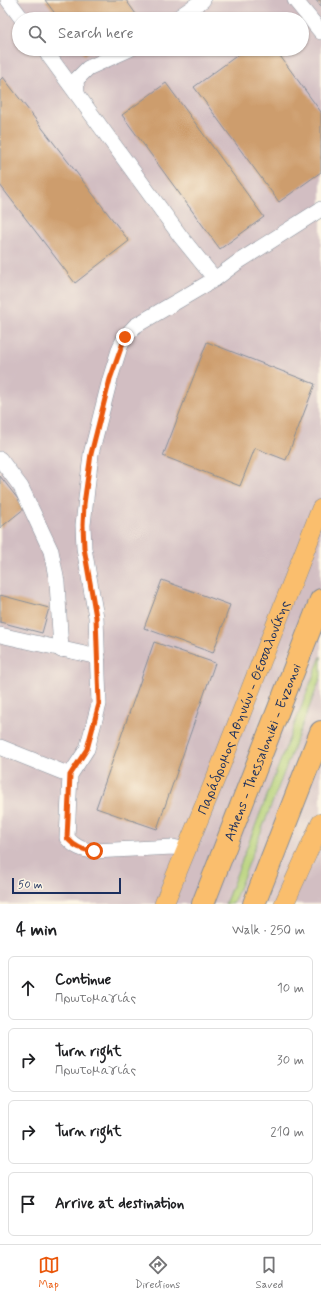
<!DOCTYPE html>
<html lang="en">
<head>
<meta charset="utf-8">
<style>
	body { margin:0; font-family:Mynerve,sans-serif; background:#f2f2f2; color:#202124 }
	.scale { position:absolute; left:12px; bottom:10px; width:109px; box-sizing:border-box; padding-left:4px; border:2px solid #1b2f5e; border-top:0; font-size:11px; line-height:14px; white-space:nowrap; color:#1b2f5e; -webkit-text-stroke:3px #fcf5e5; paint-order:stroke }
	.stop { position:absolute; width:12px; height:12px; margin:-9px; border:3px solid #ea580c; border-radius:50%; background:#fff }
	.stop.end { background:#ea580c; border-color:#fff; box-shadow:0 1px 4px #0008 }
	.list { margin:0; padding:0; list-style:none }
	h2 { display:flex; justify-content:space-between; align-items:center; height:52px; margin:0; padding:0 16px; font-size:17px }
	h2 small { font-size:13px; font-weight:400; color:#757577 }
	.list li { display:grid; grid-template-columns:26px 1fr auto; gap:12px; align-items:center; box-sizing:border-box; height:64px; margin:0 8px 8px; padding:0 8px; border:1px solid #e0e0e0; border-radius:6px }
	.list b { display:block; font-size:15px; white-space:nowrap }
	.list p { margin:0; font-size:13px; white-space:nowrap; color:#757577 }
	.list em { font-size:13px; font-style:normal; color:#757577 }
	.icon { flex:none; width:22px; height:22px; fill:none; stroke:currentColor; stroke-width:2; stroke-linecap:round; stroke-linejoin:round }
	.map { position:relative; flex:none; width:321px; height:904px; overflow:hidden }
	.search { position:absolute; background:#fff; box-shadow:0 1px 3px #0004; left:12px; right:12px; top:12px; height:44px; display:flex; align-items:center; gap:10px; box-sizing:border-box; padding:0 14px; border-radius:22px; color:#757577; font-size:15px }
	.sheet { height:340px; background:#fff }
	nav { display:flex; justify-content:space-around; align-items:center; box-sizing:border-box; height:56px; border-top:1px solid #e0e0e0; background:#fff; font-size:11px; color:#757577 }
	nav a { display:grid; justify-items:center; gap:2px }
	nav .on { color:#ea580c }
	.map>svg:first-child { display:block }
	.industrial { fill:#d2bec2; fill-rule:evenodd }
	.green { fill:#b3d076; stroke:#67806a }
	.building { fill:#cd9d6d }
	.lines { fill:none; stroke-linecap:round; stroke-linejoin:round }
	.minor-casing { stroke:#868d98; stroke-width:16 }
	.major-casing { stroke:#868d98; stroke-width:20 }
	.highway-casing { stroke:#868d98; stroke-width:24 }
	.minor { stroke:#fff; stroke-width:15 }
	.major { stroke:#fabe6d; stroke-width:19 }
	.highway { stroke:#fabe6d; stroke-width:22 }
	.route { stroke:#ea580c; stroke-width:5 }
	.labels { text-anchor:middle; stroke-width:4; stroke-linejoin:round; paint-order:stroke }
	.street-label { font-size:14px; fill:#1b2f5e; stroke:#fcf5e5 }
</style>
</head>
<body>
<div class="map">
<svg width="321" height="904" viewBox="0 0 321 904">
	<rect width="100%" height="100%" fill="#fcf5e5"/>
	<filter id="ink" filterUnits="userSpaceOnUse"><feTurbulence type="fractalNoise" baseFrequency=".025" numOctaves="2"/><feDisplacementMap in="SourceGraphic" scale="8" xChannelSelector="R" yChannelSelector="G"/><feConvolveMatrix kernelMatrix="1 2 1 2 8 2 1 2 1" color-interpolation-filters="sRGB"/></filter>
	<filter id="wash" filterUnits="userSpaceOnUse"><feTurbulence type="fractalNoise" baseFrequency=".012" numOctaves="4" result="noise"/><feDisplacementMap in="SourceGraphic" scale="16" xChannelSelector="R" yChannelSelector="G"/><feGaussianBlur stdDeviation="0.9" result="paint"/><feColorMatrix in="noise" values="0 0 0 0 0 0 0 0 0 0 0 0 0 0 0 0 0 1.4 0 .05"/><feComposite in="paint" operator="in"/></filter>
	<g filter="url(#wash)">
		<rect width="100%" height="100%" fill="#f2ebd1"/>
		<!-- industrial -->
		<path class="industrial" d="M0,0H321V904H0ZM19,19H302V49H19Z"/>
		<!-- green -->
		<path class="green" d="M321,656V677L233,904H225Z"/>
		<g id="blocks">
			<!-- building -->
			<g class="building">
				<path d="M45,0H126L138,17L135,19H59Z"/>
				<path d="M316,0H321V7Z"/>
				<path d="M80,49H93L84,55Z"/>
				<path d="M246,49H275L321,112V172L279,202L194,87Z"/>
				<path d="M3,77L129,241L75,283L0,185V80Z"/>
				<path d="M166,83L264,217L220,249L122,115Z"/>
				<path d="M207,342L315,384L286,460L255,448L240,486L163,456Z"/>
				<path d="M0,476L25,508L0,528Z"/>
				<path d="M162,580L230,605L213,653L144,628Z"/>
				<path d="M0,595L49,608L42,633L0,622Z"/>
				<path d="M154,642L215,663L157,829L96,808Z"/>
			</g>
		</g>
	</g>
	<g filter="url(#ink)">
		<use href="#blocks" fill-opacity="0" stroke="#868d98" stroke-width="1"/>
		<g class="lines">
			<!-- minor casing -->
			<g class="minor-casing">
				<g id="minor">
					<path d="M8,0L22,19"/>
					<path d="M295,0L321,32"/>
					<path d="M176,19L203,0"/>
					<path d="M44,49L181,237L215,279"/>
					<path d="M77,93L76,80L88,68L130,49"/>
					<path d="M0,459L21,487L51,551L57,582L61,650"/>
					<path d="M0,635L98,657"/>
					<path d="M0,747L70,775"/>
					<path d="M186,850L173,847L94,851C82,850 75,847 67,838L70,775L87,749L99,704L96,617L84,548L83,525L91,454L110,379L120,347L125,337L135,326L215,279L238,262L321,209"/>
				</g>
			</g>
			<!-- major casing -->
			<g class="major-casing">
				<g id="major">
					<path id="s1" d="M164,904L221,765L321,509"/>
					<path d="M284,904L321,823"/>
				</g>
			</g>
			<!-- highway casing -->
			<g class="highway-casing">
				<g id="highway">
					<path id="s2" d="M203,904L321,600"/>
					<path d="M254,904L321,732"/>
				</g>
			</g>
			<!-- minor -->
			<use href="#minor" class="minor"/>
			<!-- major -->
			<use href="#major" class="major"/>
			<!-- highway -->
			<use href="#highway" class="highway"/>
		</g>
	</g>
	<g class="lines" filter="url(#ink)">
		<!-- route -->
		<path class="route" d="M94,851C82,850 75,847 67,838L70,775L87,749L99,704L96,617L84,548L83,525L84,504L91,454L110,379L125,337"/>
	</g>
	<g class="labels">
		<!-- street labels -->
		<g class="street-label">
			<text dy="5" stroke="none"><textPath href="#s1" startOffset="212">Παράδρομος Αθηνών - Θεσσαλονίκης</textPath></text>
			<text dy="5" stroke="none"><textPath href="#s2" startOffset="163">Athens - Thessaloniki - Evzonoi</textPath></text>
		</g>
	</g>
</svg>
<div class="scale">50 m</div>
<div class="stop" style="left:94px;top:851px"></div>
<div class="stop end" style="left:125px;top:337px"></div>
<div class="search"><svg class="icon" aria-label="search" viewBox="0 0 24 24"><circle cx="10" cy="10" r="6"/><path d="M15 15l6 6"/></svg>Search here</div>
</div>
<section class="sheet">
<h2>4 min<small>Walk · 250 m</small></h2>
<ul class="list">
<li><svg class="icon" aria-label="ahead" viewBox="0 0 24 24"><path d="M12 20V5M6 11l6-6 6 6"/></svg><div><b>Continue</b><p>Πρωτομαγιάς</p></div><em>10 m</em></li>
<li><svg class="icon" aria-label="right" viewBox="0 0 24 24"><path d="M7 20v-9h11M14 6l5 5-5 5"/></svg><div><b>Turn right</b><p>Πρωτομαγιάς</p></div><em>30 m</em></li>
<li><svg class="icon" aria-label="right" viewBox="0 0 24 24"><path d="M7 20v-9h11M14 6l5 5-5 5"/></svg><div><b>Turn right</b></div><em>210 m</em></li>
<li><svg class="icon" aria-label="arrive" viewBox="0 0 24 24"><path d="M6 21V4h12l-3 4 3 4H6"/></svg><div><b>Arrive at destination</b></div></li>
</ul>
</section>
<nav>
<a class="on"><svg class="icon" aria-label="map" viewBox="0 0 24 24"><path d="M3 6l6-2 6 2 6-2v14l-6 2-6-2-6 2zM9 4v14M15 6v14"/></svg>Map</a>
<a><svg class="icon" aria-label="directions" viewBox="0 0 24 24"><path d="M12 3l9 9-9 9-9-9zM9 14v-3h6M13 9l2 2-2 2"/></svg>Directions</a>
<a><svg class="icon" aria-label="saved" viewBox="0 0 24 24"><path d="M7 4h10v16l-5-4-5 4z"/></svg>Saved</a>
</nav>
</body>
</html>
